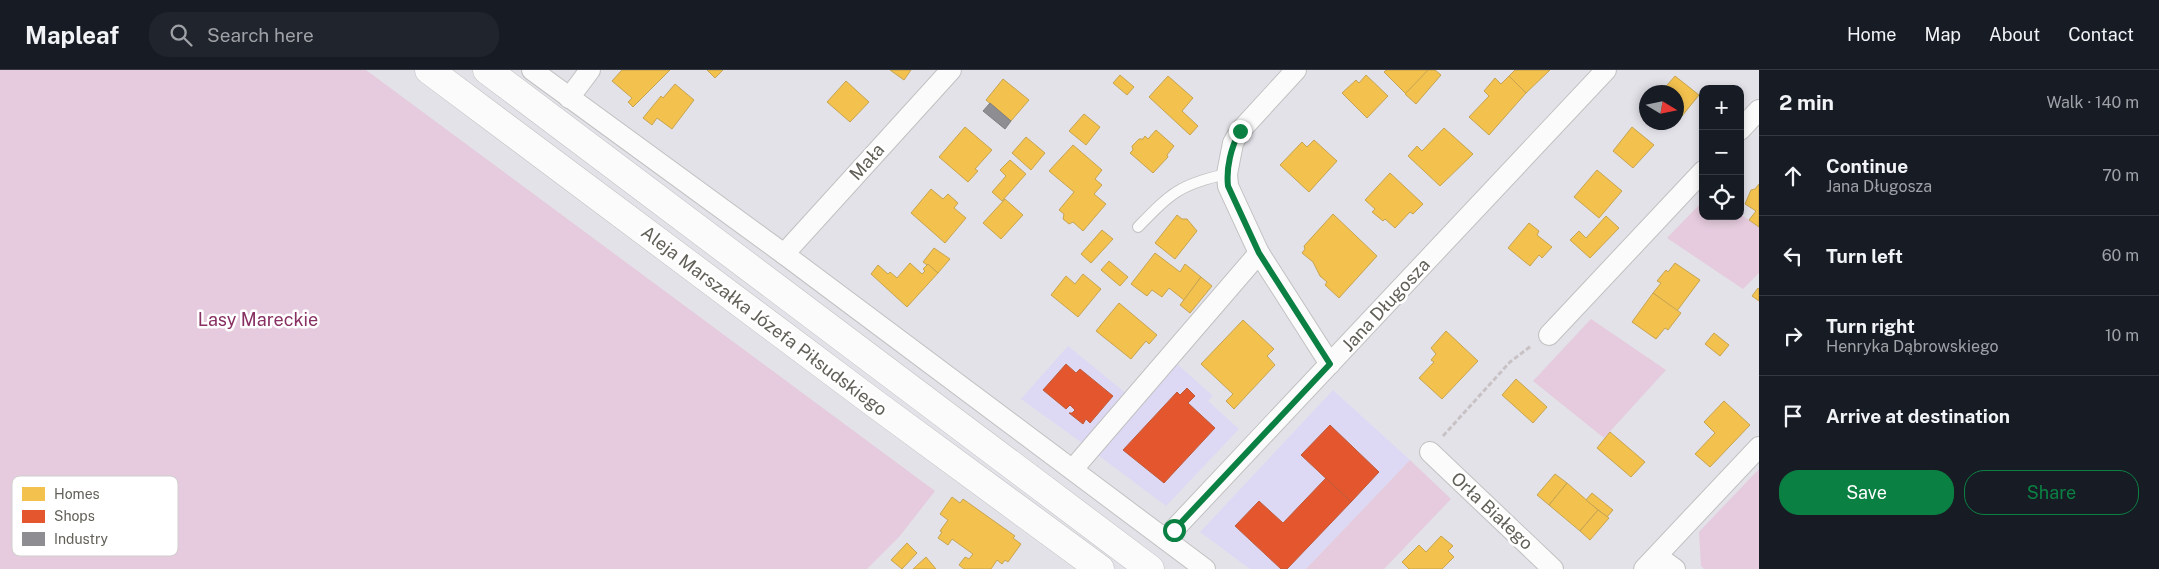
<!DOCTYPE html>
<html lang="en">
<head>
<meta charset="utf-8">
<style>
	body { margin:0; font-family:"Public Sans",sans-serif; background:#20242c; color:#f1f3f6 }
	.controls { position:absolute; right:15px; top:15px; display:grid; overflow:hidden; border-radius:10px; box-shadow:0 2px 8px #0003 }
	.controls button { width:45px; height:45px; display:grid; place-items:center; padding:0; border:0; border-bottom:1px solid #363941; background:#171b24; color:#f1f3f6; font:25px sans-serif }
	.compass { position:absolute; left:1639px; top:15px; width:45px; height:45px; border-radius:50%; background:#171b24; box-shadow:0 2px 8px #0003; rotate:100deg }
	.stop { position:absolute; width:15px; height:15px; margin:-11px; border:4px solid #0b8043; border-radius:50%; background:#fff }
	.stop.end { background:#0b8043; border-color:#fff; box-shadow:0 1px 5px #0008 }
	.list { margin:0; padding:0; list-style:none }
	h2 { display:flex; justify-content:space-between; align-items:center; height:65px; margin:0; padding:0 20px; font-size:21px }
	h2 small { font-size:16px; font-weight:400; color:#9ea1a6 }
	.list li { display:grid; grid-template-columns:32px 1fr auto; gap:15px; align-items:center; box-sizing:border-box; height:80px; padding:0 20px; border-top:1px solid #363941 }
	.list b { display:block; font-size:19px; white-space:nowrap }
	.list p { margin:0; font-size:16px; white-space:nowrap; color:#9ea1a6 }
	.list em { font-size:16px; font-style:normal; color:#9ea1a6 }
	.actions { display:flex; gap:10px; padding:15px 20px }
	.actions a { flex:1; padding:11px 0; border:1px solid #0b8043; border-radius:20px; text-align:center; font-size:18px; color:#0b8043 }
	.actions .main { background:#0b8043; color:#fff }
	.icon { flex:none; width:28px; height:28px; fill:none; stroke:currentColor; stroke-width:2; stroke-linecap:round; stroke-linejoin:round }
	.map { position:relative; flex:none; width:1759px; height:499px; overflow:hidden }
	header { display:flex; align-items:center; gap:30px; box-sizing:border-box; height:70px; padding:0 25px; background:#171b24; border-bottom:1px solid #363941 }
	header strong { font-size:24px }
	nav { display:flex; gap:28px; margin-inline-start:auto; font-size:18px }
	.search { width:350px; height:45px; background:#20242c; display:flex; align-items:center; gap:12px; box-sizing:border-box; padding:0 18px; border-radius:20px; color:#9ea1a6; font-size:19px }
	main { display:flex }
	aside { flex:1; background:#171b24 }
	.map>svg:first-child { display:block }
	.commercial { fill:#ddd9f5 }
	.green { fill:#e5cbdd }
	.homes { fill:#f2c14e; stroke:#c6a451 }
	.shops { fill:#e4572e; stroke:#bd5a3b }
	.industry { fill:#8d8d92; stroke:#808081 }
	.lines { fill:none; stroke-linecap:round; stroke-linejoin:round }
	.service-casing { stroke:#c1c1c1; stroke-width:12 }
	.minor-casing { stroke:#c1c1c1; stroke-width:22 }
	.secondary-casing { stroke:#c1c1c0; stroke-width:29 }
	.path { stroke:#c8c2c4; stroke-width:3; stroke-dasharray:5 2.5; stroke-linecap:butt }
	.service { stroke:#fbfbfc; stroke-width:10 }
	.minor { stroke:#fbfbfc; stroke-width:20 }
	.secondary { stroke:#fbfbfc; stroke-width:28 }
	.route { stroke:#0b8043; stroke-width:6 }
	.labels { text-anchor:middle; stroke-width:5; stroke-linejoin:round; paint-order:stroke }
	.street-label { font-size:18px; fill:#616058; stroke:#fff }
	.park-label { font-size:18px; fill:#883062; stroke:#fff }
	.key { fill:#fff; stroke:#d0cfcd; stroke-width:1 }
	.key-label { font-size:14px; fill:#616058 }
</style>
</head>
<body>
<header>
<strong>Mapleaf</strong>
<div class="search"><svg class="icon" aria-label="search" viewBox="0 0 24 24"><circle cx="10" cy="10" r="6"/><path d="M15 15l6 6"/></svg>Search here</div>
<nav><a>Home</a><a>Map</a><a>About</a><a>Contact</a></nav>
</header>
<main>
<div class="map">
<svg width="1759" height="499" viewBox="0 0 1759 499">
	<rect width="100%" height="100%" fill="#e3e2e9"/>
	<!-- commercial -->
	<g class="commercial">
		<path d="M1068,276L1128,325L1085,375L1021,329Z"/>
		<path d="M1177,294L1213,326L1208,331L1239,359L1166,436L1098,385Z"/>
		<path d="M1333,320L1410,390L1306,499H1250L1200,462Z"/>
	</g>
	<!-- green -->
	<g class="green">
		<path d="M0,0H366L935,421L899,467L867,499H0Z"/>
		<path d="M1703,131V146H1740V144L1759,157V203L1743,219L1667,168Z"/>
		<path d="M1591,249L1666,300L1604,368L1533,311Z"/>
		<path d="M1410,390L1451,429L1384,499H1306Z"/>
		<path d="M1759,399V499H1704L1701,496L1699,462Z"/>
	</g>
	<!-- homes -->
	<g class="homes">
		<path d="M622,0H670L633,37L628,32L632,28L612,11Z"/>
		<path d="M707,0H723L715,8Z"/>
		<path d="M890,0H911L904,10Z"/>
		<path d="M1386,0H1428L1429,1L1406,24L1384,2Z"/>
		<path d="M1428,0H1435L1441,5L1416,34L1405,24Z"/>
		<path d="M1515,0H1550L1526,23L1509,6Z"/>
		<path d="M1120,5L1134,17L1127,25L1113,13Z"/>
		<path d="M1366,5L1388,26L1367,48L1342,23L1356,10L1359,13Z"/>
		<path d="M1168,6L1193,28L1182,41L1198,56L1190,65L1149,27Z"/>
		<path d="M1509,6L1526,23L1489,65L1469,47L1489,26L1484,21L1495,8L1501,14Z"/>
		<path d="M1675,6L1699,25L1682,46L1676,42V22H1661Z"/>
		<path d="M1003,9L1029,30L1011,51L986,30Z"/>
		<path d="M846,11L869,32L850,52L827,32Z"/>
		<path d="M675,14L694,30L672,59L657,48L652,55L643,48L661,26L663,28Z"/>
		<path d="M1084,44L1100,57L1086,75L1069,61Z"/>
		<path d="M965,57L992,80L975,99L978,101L968,112L939,87Z"/>
		<path d="M1632,57L1654,75L1633,98L1613,81Z"/>
		<path d="M1444,58L1473,84L1440,116L1408,86L1417,76L1422,81Z"/>
		<path d="M1156,60L1174,76L1167,85L1168,87L1153,103L1130,83L1133,80L1132,76L1139,69H1143L1145,66L1148,69Z"/>
		<path d="M1026,67L1045,83L1031,100L1012,83Z"/>
		<path d="M1314,70L1337,91L1309,122L1280,95L1302,72L1307,77Z"/>
		<path d="M1073,75L1102,100L1095,109L1102,115L1094,124L1106,134L1083,161L1073,152L1069,154L1063,149L1064,144L1059,140L1074,122L1049,101Z"/>
		<path d="M1010,90L1026,104L1002,131L992,122L1006,106L1000,100Z"/>
		<path d="M1597,100L1622,121L1599,148L1574,127Z"/>
		<path d="M1390,103L1423,134L1413,144L1410,142L1395,158L1385,149L1383,151L1372,142L1375,139L1365,130Z"/>
		<path d="M1759,114V157L1749,150L1756,141L1745,134L1751,120L1755,119Z"/>
		<path d="M931,119L943,129L948,124L958,133L954,138L966,148L945,173L911,143Z"/>
		<path d="M1005,129L1023,145L1001,169L983,153Z"/>
		<path d="M1333,144L1377,186L1339,228L1325,215L1327,212L1320,206L1313,192L1302,183L1305,179L1304,176Z"/>
		<path d="M1177,145L1182,149H1187L1197,161L1175,189L1155,173Z"/>
		<path d="M1606,146L1619,158L1590,188L1570,170L1579,161L1586,168Z"/>
		<path d="M1529,153L1539,161L1537,165L1552,177L1542,188L1539,185L1530,196L1508,178Z"/>
		<path d="M1102,160L1113,169L1091,193L1081,184Z"/>
		<path d="M934,178L950,189L938,203L923,192Z"/>
		<path d="M1155,183L1180,202L1185,194L1201,207L1184,230L1169,218L1162,227L1152,220L1147,226L1131,214Z"/>
		<path d="M1109,191L1128,207L1120,216L1101,200Z"/>
		<path d="M910,193L922,204L925,201L923,199L928,194L938,203L907,237L871,204L878,195L888,204L890,202L897,208Z"/>
		<path d="M1675,193L1700,210L1677,241L1653,223L1661,213L1657,211L1666,200L1668,202Z"/>
		<path d="M1083,204L1101,219L1078,247L1051,225L1066,206L1075,214Z"/>
		<path d="M1201,207L1212,216L1190,243L1180,235Z"/>
		<path d="M1758,218L1759,219V231L1752,226Z"/>
		<path d="M1653,223L1681,243L1668,260L1665,258L1656,269L1632,252Z"/>
		<path d="M1119,233L1157,265L1149,274L1146,271L1131,289L1096,261Z"/>
		<path d="M1243,250L1274,279L1267,286L1275,295L1234,339L1226,331L1233,324L1201,294Z"/>
		<path d="M1446,261L1478,291L1442,329L1419,308L1434,292L1431,290L1436,284L1431,278Z"/>
		<path d="M1714,263L1729,275L1720,286L1705,274Z"/>
		<path d="M1516,309L1547,337L1533,353L1502,325Z"/>
		<path d="M1724,331L1750,355L1710,397L1695,384L1715,363L1704,352Z"/>
		<path d="M1610,362L1645,392L1631,407L1597,378Z"/>
		<path d="M1555,404L1567,413L1549,435L1537,425Z"/>
		<path d="M1567,413L1598,440L1580,461L1549,435Z"/>
		<path d="M1592,423L1613,440L1607,447L1586,430Z"/>
		<path d="M952,427L960,433L963,429L1015,466L1013,468L1021,474L1008,492L1005,490L1002,494L997,490L991,499H964L959,495L965,487L969,489L973,484L952,469L948,475L938,468L942,462L940,461L948,450L940,444Z"/>
		<path d="M1598,440L1609,448L1590,470L1580,461Z"/>
		<path d="M1441,466L1453,476L1448,481L1454,487L1442,499H1409L1402,492L1419,475L1426,482Z"/>
		<path d="M907,473L917,483L902,499L891,490Z"/>
		<path d="M926,487L936,499H913Z"/>
	</g>
	<!-- shops -->
	<g class="shops">
		<path d="M1066,294L1076,303L1080,299L1113,326L1090,353L1086,349L1083,354L1069,343H1072L1075,340L1070,335L1066,339L1043,320Z"/>
		<path d="M1187,318L1195,326L1188,333L1215,358L1164,413L1123,380L1177,322L1180,325Z"/>
		<path d="M1330,355L1379,402L1351,432L1301,385Z"/>
		<path d="M1326,408L1351,432L1287,499H1281L1235,456L1259,431L1283,453Z"/>
	</g>
	<!-- industry -->
	<path class="industry" d="M990,33L1011,51L1005,59L983,41Z"/>
	<g class="lines">
		<!-- service casing -->
		<g class="service-casing">
			<path id="service" d="M1138,157C1171,123 1180,114 1227,104"/>
		</g>
		<!-- minor casing -->
		<g class="minor-casing">
			<g id="minor">
				<path d="M532,0L784,184L1205,499"/>
				<path d="M1296,0L1240,61L1233,73L1227,104L1228,116L1259,183L1330,294"/>
				<path d="M569,28L590,0"/>
				<path d="M1740,60L1759,40"/>
				<path d="M784,184L951,0"/>
				<path d="M1549,265L1703,101"/>
				<path d="M1430,382L1553,499"/>
				<path d="M1073,399L1259,183"/>
				<path d="M1165,469L1606,0"/>
				<path d="M1657,486L1675,499"/>
				<path d="M1644,499L1759,377"/>
			</g>
		</g>
		<!-- secondary casing -->
		<g class="secondary-casing">
			<g id="secondary">
				<path d="M429,0L874,333L1100,499"/>
				<path d="M487,0L1150,499"/>
			</g>
		</g>
		<!-- path -->
		<path class="path" d="M1443,366L1510,292L1531,276"/>
		<!-- service -->
		<use href="#service" class="service"/>
		<!-- minor -->
		<use href="#minor" class="minor"/>
		<!-- secondary -->
		<use href="#secondary" class="secondary"/>
	</g>
	<g class="lines">
		<!-- route -->
		<path class="route" d="M1174,460L1330,294L1259,183L1228,116C1226,98 1231,77 1240,61"/>
	</g>
	<g class="labels">
		<!-- street labels -->
		<g class="street-label">
			<text transform="translate(867 92) rotate(-48)" y="6">Mała</text>
			<text transform="translate(1386 235) rotate(-47)" y="6">Jana Długosza</text>
			<text transform="translate(764 251) rotate(37)" y="6">Aleja Marszałka Józefa Piłsudskiego</text>
			<text transform="translate(1492 441) rotate(43)" y="6">Orła Białego</text>
		</g>
		<!-- park labels -->
		<g class="park-label">
			<text x="258" y="256">Lasy Mareckie</text>
		</g>
	</g>
	<!-- legend -->
	<rect x="12" y="406" width="166" height="80" rx="8" class="key"/>
	<rect x="22" y="417" width="23" height="14" fill="#f2c14e"/>
	<rect x="22" y="440" width="23" height="13" fill="#e4572e"/>
	<rect x="22" y="462" width="23" height="14" fill="#8d8d92"/>
	<g class="key-label">
		<text x="54" y="429">Homes</text>
		<text x="54" y="451">Shops</text>
		<text x="54" y="474">Industry</text>
	</g>
</svg>
<div class="controls">
<button>+</button>
<button>−</button>
<button><svg class="icon" aria-label="locate" viewBox="0 0 24 24"><circle cx="12" cy="12" r="6"/><path d="M12 2v4M12 18v4M2 12h4M18 12h4"/></svg></button>
</div>
<svg class="compass" viewBox="-18 -18 36 36"><path d="M0-13l5 13h-10z" fill="#e53935"/><path d="M0 13l5-13h-10z" fill="#9ea1a6"/></svg>
<div class="stop" style="left:1174px;top:460px"></div>
<div class="stop end" style="left:1240px;top:61px"></div>
</div>
<aside>
<h2>2 min<small>Walk · 140 m</small></h2>
<ul class="list">
<li><svg class="icon" aria-label="ahead" viewBox="0 0 24 24"><path d="M12 20V5M6 11l6-6 6 6"/></svg><div><b>Continue</b><p>Jana Długosza</p></div><em>70 m</em></li>
<li><svg class="icon" aria-label="left" viewBox="0 0 24 24"><path d="M17 20v-9H6M10 6l-5 5 5 5"/></svg><div><b>Turn left</b></div><em>60 m</em></li>
<li><svg class="icon" aria-label="right" viewBox="0 0 24 24"><path d="M7 20v-9h11M14 6l5 5-5 5"/></svg><div><b>Turn right</b><p>Henryka Dąbrowskiego</p></div><em>10 m</em></li>
<li><svg class="icon" aria-label="arrive" viewBox="0 0 24 24"><path d="M6 21V4h12l-3 4 3 4H6"/></svg><div><b>Arrive at destination</b></div></li>
</ul>
<div class="actions"><a class="main">Save</a><a>Share</a></div>
</aside>
</main>
</body>
</html>
